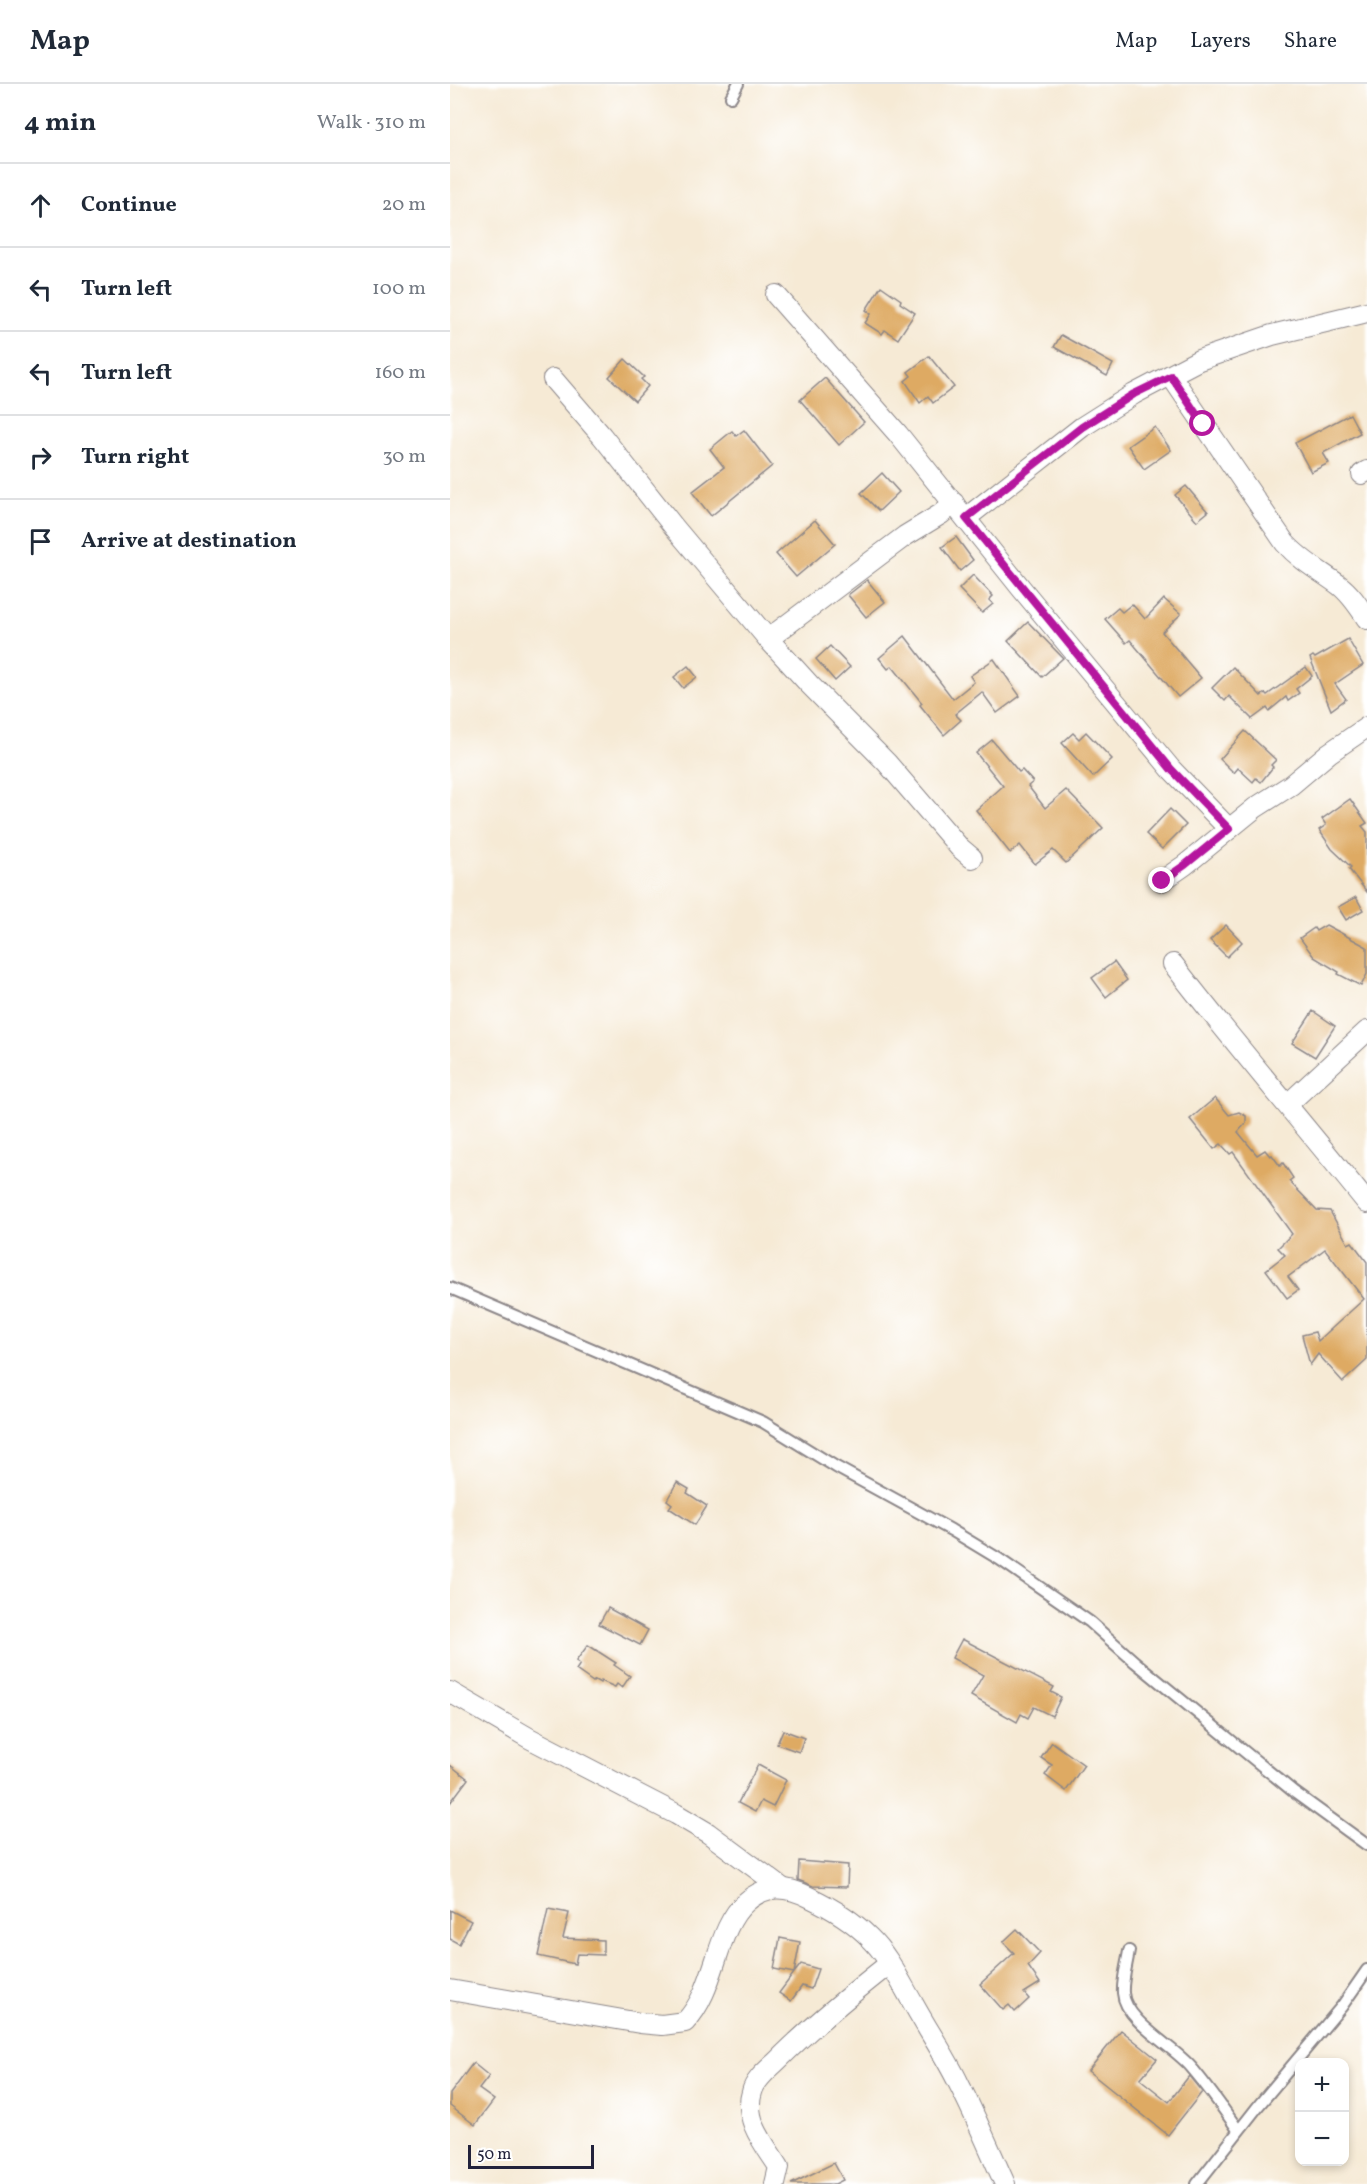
<!DOCTYPE html>
<html lang="en">
<head>
<meta charset="utf-8">
<style>
	body { margin:0; font-family:Vollkorn,serif; background:#f6f6f7; color:#1f2937 }
	.controls { position:absolute; right:18px; bottom:18px; display:grid; overflow:hidden; border-radius:12px; box-shadow:0 3px 9px #0003 }
	.controls button { width:54px; height:54px; display:grid; place-items:center; padding:0; border:0; border-bottom:2px solid #e0e1e3; background:#fff; color:#1f2937; font:30px sans-serif }
	.scale { position:absolute; left:18px; bottom:15px; width:126px; box-sizing:border-box; padding-left:6px; border:3px solid #22223b; border-top:0; font-size:16px; line-height:21px; white-space:nowrap; color:#22223b; -webkit-text-stroke:4px #fff; paint-order:stroke }
	.stop { position:absolute; width:18px; height:18px; margin:-14px; border:4px solid #b5179e; border-radius:50%; background:#fff }
	.stop.end { background:#b5179e; border-color:#fff; box-shadow:0 2px 6px #0008 }
	.list { margin:0; padding:0; list-style:none }
	h2 { display:flex; justify-content:space-between; align-items:center; height:78px; margin:0; padding:0 24px; font-size:26px }
	h2 small { font-size:20px; font-weight:400; color:#747a83 }
	.list li { display:grid; grid-template-columns:39px 1fr auto; gap:18px; align-items:center; box-sizing:border-box; height:84px; padding:0 24px; border-top:2px solid #e0e1e3 }
	.list b { display:block; font-size:22px; white-space:nowrap }
	.list em { font-size:20px; font-style:normal; color:#747a83 }
	.icon { flex:none; width:33px; height:33px; fill:none; stroke:currentColor; stroke-width:2; stroke-linecap:round; stroke-linejoin:round }
	.map { position:relative; flex:none; width:917px; height:2100px; overflow:hidden }
	header { display:flex; align-items:center; gap:36px; box-sizing:border-box; height:84px; padding:0 30px; background:#fff; border-bottom:2px solid #e0e1e3 }
	header strong { font-size:28px }
	nav { display:flex; gap:33px; margin-inline-start:auto; font-size:21px }
	main { display:flex }
	aside { flex:1; background:#fff }
	.map>svg:first-child { display:block }
	.building { fill:#deaa63 }
	.lines { fill:none; stroke-linecap:round; stroke-linejoin:round }
	.service-casing { stroke:#8c8688; stroke-width:14 }
	.minor-casing { stroke:#8c8688; stroke-width:22 }
	.service { stroke:#fff; stroke-width:10 }
	.minor { stroke:#fff; stroke-width:20 }
	.route { stroke:#b5179e; stroke-width:8 }
</style>
</head>
<body>
<header>
<strong>Map</strong>
<nav><a>Map</a><a>Layers</a><a>Share</a></nav>
</header>
<main>
<aside>
<h2>4 min<small>Walk · 310 m</small></h2>
<ul class="list">
<li><svg class="icon" aria-label="ahead" viewBox="0 0 24 24"><path d="M12 20V5M6 11l6-6 6 6"/></svg><div><b>Continue</b></div><em>20 m</em></li>
<li><svg class="icon" aria-label="left" viewBox="0 0 24 24"><path d="M17 20v-9H6M10 6l-5 5 5 5"/></svg><div><b>Turn left</b></div><em>100 m</em></li>
<li><svg class="icon" aria-label="left" viewBox="0 0 24 24"><path d="M17 20v-9H6M10 6l-5 5 5 5"/></svg><div><b>Turn left</b></div><em>160 m</em></li>
<li><svg class="icon" aria-label="right" viewBox="0 0 24 24"><path d="M7 20v-9h11M14 6l5 5-5 5"/></svg><div><b>Turn right</b></div><em>30 m</em></li>
<li><svg class="icon" aria-label="arrive" viewBox="0 0 24 24"><path d="M6 21V4h12l-3 4 3 4H6"/></svg><div><b>Arrive at destination</b></div></li>
</ul>
</aside>
<div class="map">
<svg width="917" height="2100" viewBox="0 0 917 2100">
	<rect width="100%" height="100%" fill="#fff"/>
	<filter id="ink" filterUnits="userSpaceOnUse"><feTurbulence type="fractalNoise" baseFrequency=".0167" numOctaves="2"/><feDisplacementMap in="SourceGraphic" scale="12" xChannelSelector="R" yChannelSelector="G"/><feConvolveMatrix kernelMatrix="1 2 1 2 8 2 1 2 1" color-interpolation-filters="sRGB"/></filter>
	<filter id="wash" filterUnits="userSpaceOnUse"><feTurbulence type="fractalNoise" baseFrequency=".008" numOctaves="4" result="noise"/><feDisplacementMap in="SourceGraphic" scale="24" xChannelSelector="R" yChannelSelector="G"/><feGaussianBlur stdDeviation="1.35" result="paint"/><feColorMatrix in="noise" values="0 0 0 0 0 0 0 0 0 0 0 0 0 0 0 0 0 1.4 0 .05"/><feComposite in="paint" operator="in"/></filter>
	<g filter="url(#wash)">
		<rect width="100%" height="100%" fill="#f6ead5"/>
		<g id="blocks">
			<!-- building -->
			<g class="building">
				<path d="M431,202L451,216L450,219L465,229L448,255L435,246L432,250L415,239L421,230L416,226Z"/>
				<path d="M611,251L663,280L657,292L604,263Z"/>
				<path d="M479,272L504,303L483,319L478,312L470,319L455,297L461,292L458,288Z"/>
				<path d="M175,275L194,293L191,295L198,302L185,317L159,293Z"/>
				<path d="M375,294L414,338L389,361L350,316Z"/>
				<path d="M900,330L910,349L873,369L879,379L861,388L845,359Z"/>
				<path d="M705,343L721,366L694,385L678,362Z"/>
				<path d="M294,346L322,382L261,432L242,408L274,383L260,365L282,347L286,352Z"/>
				<path d="M432,389L449,408L429,427L411,409Z"/>
				<path d="M736,402L758,428L747,437L725,411Z"/>
				<path d="M365,436L385,460L346,493L326,470Z"/>
				<path d="M506,453L523,476L510,487L492,463Z"/>
				<path d="M523,491L543,512L539,516L543,520L532,529L509,505Z"/>
				<path d="M417,496L435,518L416,533L398,511Z"/>
				<path d="M714,515L731,530L712,548L751,594L728,613L680,556L676,559L655,535L668,524L672,528L682,520L695,535Z"/>
				<path d="M578,538L613,574L592,593L558,557Z"/>
				<path d="M455,552L503,615L524,598L520,592L544,575L570,612L547,629L532,608L505,630L511,636L494,651L470,621L472,619L442,582L438,585L429,574Z"/>
				<path d="M898,555L913,581L885,600L896,615L881,626L860,574L863,572L865,574Z"/>
				<path d="M380,562L400,583L385,597L366,575Z"/>
				<path d="M238,582L247,593L233,604L224,593Z"/>
				<path d="M783,583L811,612L815,609L817,611L856,583L862,592L846,605L849,609L838,617L836,613L819,627L817,624L802,635L779,612L775,617L762,604Z"/>
				<path d="M795,647L826,676L821,681L823,683L811,698L806,694L803,698L788,684L784,689L770,675Z"/>
				<path d="M636,648L662,675L643,693L612,659L623,649L629,655Z"/>
				<path d="M542,656L569,688L572,686L583,698L578,702L595,724L616,706L653,744L616,779L603,766L585,780L570,761L560,769L526,726L553,702L526,669Z"/>
				<path d="M900,715L917,739L912,742L917,748V808L899,785L901,783L882,765L869,746L876,741L872,735Z"/>
				<path d="M720,725L736,741L712,765L696,750Z"/>
				<path d="M906,813L913,826L896,836L888,823Z"/>
				<path d="M776,841L792,858L777,873L760,856Z"/>
				<path d="M876,841L917,863V890L911,902L888,890L889,888L864,873L850,854L864,844L866,847Z"/>
				<path d="M664,878L677,896L656,913L642,894Z"/>
				<path d="M863,927L885,942L865,973L842,959Z"/>
				<path d="M765,1014L779,1031L789,1028L796,1032V1039L788,1048L807,1071L815,1066L820,1072L822,1071L830,1082L833,1079L843,1094L839,1097L867,1126L880,1127L898,1160L902,1158L917,1178V1276L893,1298L868,1270L860,1281L852,1251L865,1248L868,1257L914,1215L875,1165L838,1193L848,1206L837,1214L816,1186L835,1171L828,1164L842,1150L783,1068L780,1070L771,1060L764,1065L740,1035Z"/>
				<path d="M227,1398L239,1405L237,1409L257,1422L245,1441L219,1424L222,1420L217,1416Z"/>
				<path d="M158,1524L198,1546L190,1561L149,1540Z"/>
				<path d="M512,1555L604,1603L601,1608L611,1613L602,1632L584,1623L578,1634L571,1630L567,1638L521,1612L533,1591L502,1574Z"/>
				<path d="M138,1561L166,1579L164,1581L180,1592L172,1604L167,1600L165,1603L151,1597L150,1599L145,1596L143,1598L126,1586L130,1580L126,1577Z"/>
				<path d="M333,1646L354,1654L349,1668L327,1660Z"/>
				<path d="M602,1658L634,1681L616,1707L595,1691L602,1681L591,1674Z"/>
				<path d="M0,1681L18,1695L0,1719Z"/>
				<path d="M308,1681L336,1696L323,1723L311,1717L305,1728L288,1719Z"/>
				<path d="M349,1777L398,1781L397,1803L363,1802L348,1796Z"/>
				<path d="M98,1825L119,1829L113,1854L153,1856V1871L127,1870L125,1880L88,1872Z"/>
				<path d="M0,1826L21,1837L9,1860L0,1855Z"/>
				<path d="M567,1845L590,1869L578,1882L590,1899L574,1909L579,1915L565,1928L559,1921L553,1926L530,1900L564,1869L553,1858Z"/>
				<path d="M330,1854L350,1858L344,1889L351,1880L368,1885L361,1905L352,1902L341,1917L329,1909L344,1889L324,1885Z"/>
				<path d="M671,1946L707,1975L690,1995L719,2018L739,1992L752,2008L718,2051L638,1987Z"/>
				<path d="M23,1979L39,1992L29,2005L44,2016L25,2041L0,2022V2010Z"/>
				<path d="M384,2079L393,2096L385,2100H341Z"/>
			</g>
		</g>
	</g>
	<g filter="url(#ink)">
		<use href="#blocks" fill-opacity="0" stroke="#8c8688" stroke-width="1.5"/>
		<g class="lines">
			<!-- service casing -->
			<g class="service-casing">
				<g id="service">
					<path d="M281,13L288,0"/>
					<path d="M0,1204L313,1338L386,1383L501,1446L549,1475L640,1538L685,1578L844,1708L917,1761"/>
					<path d="M679,1867C677,1880 672,1896 673,1909C675,1937 723,1962 741,1983C758,2003 773,2024 788,2046"/>
					<path d="M747,2100L809,2021L892,1922L917,1886"/>
				</g>
			</g>
			<!-- minor casing -->
			<g class="minor-casing">
				<g id="minor">
					<path d="M326,211L448,350L571,504L721,685L779,745"/>
					<path d="M721,292L835,459C851,477 870,487 889,501C901,510 909,523 917,535"/>
					<path d="M103,295L152,352L224,443L318,555L359,600L437,679L509,763L522,774"/>
					<path d="M912,390L917,387"/>
					<path d="M516,434L632,343L684,310L749,276L822,251L917,228"/>
					<path d="M318,555L455,452L491,430L504,419"/>
					<path d="M712,797L735,781L805,724L841,701L879,669L917,643"/>
					<path d="M723,880C786,962 853,1039 917,1119"/>
					<path d="M838,1020L917,947"/>
					<path d="M0,1608L79,1654L226,1730L258,1749L331,1803"/>
					<path d="M0,1906L190,1939L212,1941L235,1938C267,1905 265,1845 296,1818C316,1800 336,1802 359,1813C380,1823 402,1836 419,1853C438,1871 451,1899 464,1921C479,1948 496,1973 509,2000C526,2033 540,2067 555,2100"/>
					<path d="M325,2100L329,2083C315,2061 293,2036 302,2008C305,1995 319,1985 328,1976C363,1941 401,1910 439,1880"/>
				</g>
			</g>
			<!-- service -->
			<use href="#service" class="service"/>
			<!-- minor -->
			<use href="#minor" class="minor"/>
		</g>
	</g>
	<g class="lines" filter="url(#ink)">
		<!-- route -->
		<path class="route" d="M712,797L735,781L779,745L721,685L516,434L632,343L684,310L721,292L753,340"/>
	</g>
</svg>
<div class="controls">
<button>+</button>
<button>−</button>
</div>
<div class="scale">50 m</div>
<div class="stop" style="left:753px;top:340px"></div>
<div class="stop end" style="left:712px;top:797px"></div>
</div>
</main>
</body>
</html>
